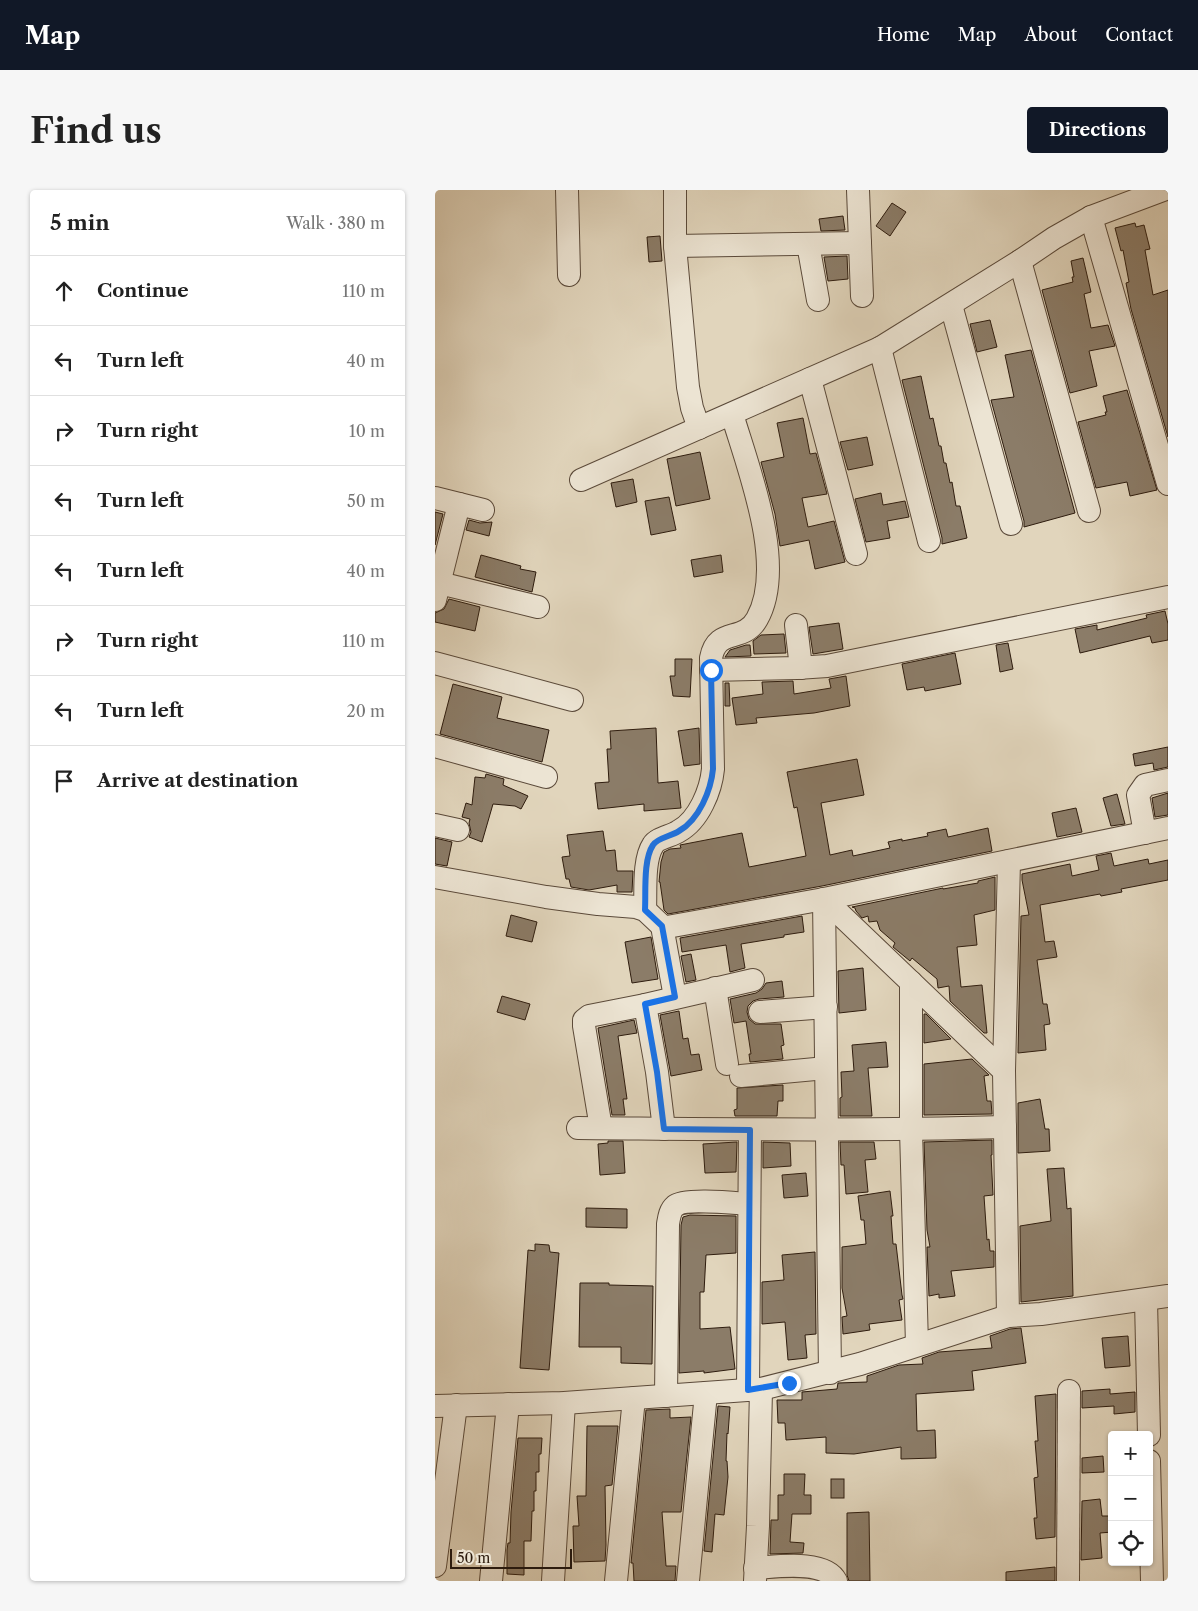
<!DOCTYPE html>
<html lang="en">
<head>
<meta charset="utf-8">
<style>
	body { margin:0; font-family:"Libre Caslon Text",serif; background:#f6f6f6; color:#222 }
	.controls { position:absolute; right:15px; bottom:15px; display:grid; overflow:hidden; border-radius:5px; box-shadow:0 1px 4px #0004 }
	.controls button { width:45px; height:45px; display:grid; place-items:center; padding:0; border:0; border-bottom:1px solid #e0e0e0; background:#fff; color:#222; font:25px sans-serif }
	.scale { position:absolute; left:15px; bottom:12px; width:122px; box-sizing:border-box; padding-left:5px; border:2px solid #2e1c0e; border-top:0; font-size:14px; line-height:18px; white-space:nowrap; color:#2e1c0e; -webkit-text-stroke:4px #ece4d3; paint-order:stroke }
	.stop { position:absolute; width:15px; height:15px; margin:-11px; border:4px solid #1a73e8; border-radius:50%; background:#fff }
	.stop.end { background:#1a73e8; border-color:#fff; box-shadow:0 1px 5px #0008 }
	.list { margin:0; padding:0; list-style:none }
	h2 { display:flex; justify-content:space-between; align-items:center; height:65px; margin:0; padding:0 20px; font-size:21px }
	h2 small { font-size:16px; font-weight:400; color:#767676 }
	.list li { display:grid; grid-template-columns:32px 1fr auto; gap:15px; align-items:center; box-sizing:border-box; height:70px; padding:0 20px; border-top:1px solid #e0e0e0 }
	.list b { display:block; font-size:19px; white-space:nowrap }
	.list em { font-size:16px; font-style:normal; color:#767676 }
	.icon { flex:none; width:28px; height:28px; fill:none; stroke:currentColor; stroke-width:2; stroke-linecap:round; stroke-linejoin:round }
	.map { position:relative; flex:none; width:733px; height:1391px; overflow:hidden; border-radius:5px }
	header { display:flex; align-items:center; gap:30px; box-sizing:border-box; height:70px; padding:0 25px; background:#111827; color:#fff }
	header strong { font-size:24px }
	nav { display:flex; gap:28px; margin-inline-start:auto; font-size:18px }
	.intro { display:flex; align-items:center; justify-content:space-between; box-sizing:border-box; height:120px; padding:0 30px }
	h1 { margin:0; font-size:35px }
	.button { padding:12px 22px; border-radius:5px; background:#111827; color:#fff; font-size:18px; font-weight:700 }
	main { display:flex; gap:30px; padding:0 30px }
	aside { flex:1; background:#fff; border-radius:5px; box-shadow:0 1px 4px #0004 }
	.map>svg:first-child { display:block }
	.building { fill:#8b7c68; stroke:#2e1c0e }
	.lines { fill:none; stroke-linecap:round; stroke-linejoin:round }
	.minor-casing { stroke:#5b4a3a; stroke-width:24 }
	.minor { stroke:#ece4d3; stroke-width:22 }
	.route { stroke:#1a73e8; stroke-width:6 }
</style>
</head>
<body>
<header>
<strong>Map</strong>
<nav><a>Home</a><a>Map</a><a>About</a><a>Contact</a></nav>
</header>
<div class="intro"><h1>Find us</h1><a class="button">Directions</a></div>
<main>
<aside>
<h2>5 min<small>Walk · 380 m</small></h2>
<ul class="list">
<li><svg class="icon" aria-label="ahead" viewBox="0 0 24 24"><path d="M12 20V5M6 11l6-6 6 6"/></svg><div><b>Continue</b></div><em>110 m</em></li>
<li><svg class="icon" aria-label="left" viewBox="0 0 24 24"><path d="M17 20v-9H6M10 6l-5 5 5 5"/></svg><div><b>Turn left</b></div><em>40 m</em></li>
<li><svg class="icon" aria-label="right" viewBox="0 0 24 24"><path d="M7 20v-9h11M14 6l5 5-5 5"/></svg><div><b>Turn right</b></div><em>10 m</em></li>
<li><svg class="icon" aria-label="left" viewBox="0 0 24 24"><path d="M17 20v-9H6M10 6l-5 5 5 5"/></svg><div><b>Turn left</b></div><em>50 m</em></li>
<li><svg class="icon" aria-label="left" viewBox="0 0 24 24"><path d="M17 20v-9H6M10 6l-5 5 5 5"/></svg><div><b>Turn left</b></div><em>40 m</em></li>
<li><svg class="icon" aria-label="right" viewBox="0 0 24 24"><path d="M7 20v-9h11M14 6l5 5-5 5"/></svg><div><b>Turn right</b></div><em>110 m</em></li>
<li><svg class="icon" aria-label="left" viewBox="0 0 24 24"><path d="M17 20v-9H6M10 6l-5 5 5 5"/></svg><div><b>Turn left</b></div><em>20 m</em></li>
<li><svg class="icon" aria-label="arrive" viewBox="0 0 24 24"><path d="M6 21V4h12l-3 4 3 4H6"/></svg><div><b>Arrive at destination</b></div></li>
</ul>
</aside>
<div class="map">
<svg width="733" height="1391" viewBox="0 0 733 1391">
	<rect width="100%" height="100%" fill="#e1d5bc"/>
	<filter id="stains"><feTurbulence type="fractalNoise" baseFrequency=".004" numOctaves="4"/><feColorMatrix values="0 0 0 0 .2 0 0 0 0 .09 0 0 0 0 .02 0 0 0 .5 -.17"/></filter>
	<radialGradient id="worn" r=".72"><stop offset=".6" stop-color="#630" stop-opacity="0"/><stop offset="1" stop-color="#630" stop-opacity=".3"/></radialGradient>
	<!-- building -->
	<g class="building">
		<path d="M457,13L471,22L455,46L441,36Z"/>
		<path d="M408,26L410,40L386,41L384,29Z"/>
		<path d="M700,33L701,37L709,35L715,59L710,60L718,105L733,100V247L696,119L691,93L694,92L688,60L686,61L680,38Z"/>
		<path d="M225,46L227,71L214,72L212,47Z"/>
		<path d="M412,66L413,89L393,91L389,67Z"/>
		<path d="M648,68L656,102L649,104L656,138L673,135L680,156L654,161L662,196L635,203L607,100L638,92L637,87H639L636,71Z"/>
		<path d="M555,130L562,157L542,162L535,134Z"/>
		<path d="M596,160L640,323L589,337V331L556,210L579,207L570,165Z"/>
		<path d="M486,186L495,229L498,228L504,256H506L509,273H511L515,293L517,292L521,316H525L532,348L507,354V348L467,190Z"/>
		<path d="M692,200L722,300L695,306L692,292L661,298L643,232L671,225L670,222H672L668,206Z"/>
		<path d="M368,228L375,264L381,263L392,304L367,308L373,337L399,331L410,372L380,379L374,350L345,356L340,324L326,272L349,267L342,233Z"/>
		<path d="M432,247L438,275L413,280L405,252Z"/>
		<path d="M265,262L275,309L241,316L232,269Z"/>
		<path d="M198,289L202,312L181,317L176,293Z"/>
		<path d="M446,303L448,315L470,311L474,327L452,331L455,348L431,352L420,309Z"/>
		<path d="M234,307L241,340L216,345L210,311Z"/>
		<path d="M0,322L8,324L0,355Z"/>
		<path d="M34,330L45,333L57,332L54,346L31,340Z"/>
		<path d="M46,365L86,376L85,379L101,382L97,402L40,387Z"/>
		<path d="M286,365L288,382L259,387L256,370Z"/>
		<path d="M14,409L45,417L40,441L0,432V423L9,419Z"/>
		<path d="M730,421L733,434V450L717,453L715,446L645,463L640,439L662,435V440L712,428L711,425Z"/>
		<path d="M404,433L408,459L378,464L374,437Z"/>
		<path d="M349,444L351,463L319,464L318,451L326,445Z"/>
		<path d="M573,453L578,479L565,482L561,455Z"/>
		<path d="M311,455H315L316,466L290,467L295,460Z"/>
		<path d="M520,463L526,494L490,501L489,497L472,500L467,474Z"/>
		<path d="M240,469H257L255,507L238,506L235,486H240Z"/>
		<path d="M411,486L415,516L379,523L321,528L322,533L301,535L297,508L328,504L327,492L358,491L359,504L396,498L394,489Z"/>
		<path d="M290,493H294L295,516H290Z"/>
		<path d="M18,494L67,507L62,528L114,540L107,572L5,544Z"/>
		<path d="M221,538L223,593L243,591L246,618L209,621V614L163,619L160,593L174,592L172,559H176L175,541Z"/>
		<path d="M264,538L265,574L249,576L243,541Z"/>
		<path d="M733,557V577L719,580L718,573L700,576L698,564Z"/>
		<path d="M422,569L429,605L386,613L395,665L417,660L418,666L455,658L453,652L467,649V651L493,646L492,643L511,639L513,647L553,638L557,661L387,696L233,724L229,720L225,692H224L226,672L229,662L235,659L246,658L245,655L307,643L314,677L371,666L362,617L359,618L352,582Z"/>
		<path d="M51,584L69,589L68,595L93,606L86,619L80,616L58,614L47,652L34,647L36,642L34,633L35,629L27,627L31,613L37,615L40,587L50,588Z"/>
		<path d="M733,603V625L720,627L717,608Z"/>
		<path d="M682,604L690,634L676,636L668,608Z"/>
		<path d="M641,618L647,642L622,647L617,623Z"/>
		<path d="M168,641L171,661L180,660L182,681H198L197,702H182V695L154,700L136,697L134,689H131L127,667L135,666L132,645Z"/>
		<path d="M0,648L17,652L12,676L0,674Z"/>
		<path d="M676,663L679,676L713,669L714,674L733,670V690L686,699L687,702L666,706L665,704L605,715L610,752L619,751L622,767L602,770L608,814H612L615,834L609,835L611,860L583,863L586,726L594,725L587,690V684L635,674L637,686L664,680L661,666Z"/>
		<path d="M560,687V720L539,725L542,755L522,757L526,797L547,795L552,843H549L515,811L514,796L503,798L502,789L477,768L475,771L458,757L460,753L445,740L442,731L434,732L433,726L427,728L421,721L420,718L417,717L508,698V699L543,693V691Z"/>
		<path d="M76,725L102,732L97,752L71,746Z"/>
		<path d="M367,726L369,742L349,745V747L306,754L310,778L295,782L291,755L247,762L245,748Z"/>
		<path d="M216,747L223,789L197,793L190,752Z"/>
		<path d="M256,764L261,790L251,792L246,766Z"/>
		<path d="M428,778L431,820L404,823L403,781Z"/>
		<path d="M347,791L349,807L324,809L318,811L313,816L312,822L314,829L320,834H346L349,855L346,856L348,869L315,872L314,864H316L311,831L299,833L295,809L321,803L327,799L331,793Z"/>
		<path d="M67,806L95,814L90,830L62,822Z"/>
		<path d="M244,821L248,849L253,848L256,865L264,864L267,880L236,886L225,825Z"/>
		<path d="M489,824H491L516,849L489,853Z"/>
		<path d="M199,830L202,843L183,846L192,909H188L190,925H177L163,838Z"/>
		<path d="M451,852L453,877L433,878L437,926H405V908L407,907L406,882L419,881L417,855Z"/>
		<path d="M537,869L554,885L549,886L552,911H556L557,924L489,925V874Z"/>
		<path d="M348,895V911H343L342,926H300L299,920L302,919V898Z"/>
		<path d="M605,909L610,939H614L615,961L583,963V913Z"/>
		<path d="M557,950V965H556L558,1005L549,1006L552,1050L554,1049L555,1061H559V1077L516,1081L520,1106L504,1108V1104L494,1106L492,1057H495L492,1040L489,952Z"/>
		<path d="M173,951H188L190,983L165,985L163,954L173,953Z"/>
		<path d="M302,952L301,982L270,983L268,954Z"/>
		<path d="M328,952L355,953L356,976L328,978Z"/>
		<path d="M405,952H439L441,969L430,970L433,1002L411,1004L409,975H406Z"/>
		<path d="M629,978L632,1019L636,1018L638,1106L586,1112L585,1036L616,1031L612,979Z"/>
		<path d="M371,983L373,1006L349,1008L347,985Z"/>
		<path d="M455,1001L458,1026H456L458,1054H461L467,1105L468,1109L464,1110L467,1130L434,1134L435,1140L408,1144L407,1127L412,1126L407,1098V1057L431,1054L429,1030H426L423,1006Z"/>
		<path d="M151,1018L192,1019V1038L151,1037Z"/>
		<path d="M255,1025L301,1026V1063L271,1065L269,1102H265V1139L295,1137L300,1179L269,1183V1181L244,1183L246,1035L248,1027Z"/>
		<path d="M100,1054L114,1055L115,1062L124,1063L114,1180L85,1178L93,1060L100,1061Z"/>
		<path d="M380,1062L381,1144L370,1145L372,1168L353,1170L350,1132L327,1134V1092L349,1090L347,1065Z"/>
		<path d="M145,1093H174V1095L218,1096L217,1174L186,1173V1157H144Z"/>
		<path d="M586,1138L591,1173L537,1181L539,1200L481,1204L482,1241L500,1240L501,1268L466,1269V1257L419,1264L391,1263V1247L351,1250L350,1233H343L342,1210H367V1202L402,1199L403,1193L432,1192V1186L464,1175L488,1174L487,1168L504,1162L557,1158L555,1146L575,1139Z"/>
		<path d="M693,1146L695,1176L670,1178L667,1148Z"/>
		<path d="M675,1199V1204L700,1202V1222L679,1224V1216L647,1218V1201Z"/>
		<path d="M621,1204L620,1347L601,1349L599,1328H602L599,1288L603,1287L600,1251H603L600,1206Z"/>
		<path d="M283,1216L295,1217L293,1244L292,1243L291,1271H292L293,1287L289,1325L280,1324L277,1362L269,1361Z"/>
		<path d="M235,1219V1228L256,1227L246,1322H227L231,1376H241L240,1391H199L198,1373H196L211,1220Z"/>
		<path d="M152,1236H183L177,1295L170,1296L171,1355L170,1371L139,1372L138,1336H144L142,1306H151Z"/>
		<path d="M83,1248H107L106,1264H104V1282H101V1301H99V1321H97L96,1351H89V1385L72,1384V1360L73,1353H75L76,1322Z"/>
		<path d="M668,1266L669,1282L647,1283V1268Z"/>
		<path d="M349,1284H370L369,1305H376V1324H357L355,1352L369,1353L368,1363L335,1364L336,1330H343V1305H349Z"/>
		<rect x="396" y="1289" width="13" height="19"/>
		<path d="M665,1309L667,1326H677V1342L665,1343L667,1368L646,1370L647,1311Z"/>
		<path d="M434,1322L435,1391H414L412,1385V1323Z"/>
		<path d="M620,1377V1391H571V1382Z"/>
	</g>
	<g class="lines">
		<!-- minor casing -->
		<g class="minor-casing">
			<g id="minor">
				<path d="M132,0L134,85"/>
				<path d="M240,0V56L253,197L257,218L264,238"/>
				<path d="M423,0L427,106"/>
				<path d="M656,27L733,294"/>
				<path d="M373,54L383,110"/>
				<path d="M240,56L425,53"/>
				<path d="M585,71L654,321"/>
				<path d="M516,115L576,334"/>
				<path d="M445,158L494,351"/>
				<path d="M375,189L421,364"/>
				<path d="M146,290L445,158L585,71L619,48L656,27L728,0"/>
				<path d="M0,308L48,320"/>
				<path d="M0,392L103,417"/>
				<path d="M0,410L24,314"/>
				<path d="M361,435L366,478"/>
				<path d="M0,473L137,510"/>
				<path d="M276,480L362,478L392,476L733,407"/>
				<path d="M0,556L111,587"/>
				<path d="M0,635L23,640"/>
				<path d="M710,643L703,605L710,595L733,590"/>
				<path d="M0,687L111,707L163,714L201,717L210,720L227,736L232,737L389,709L733,638"/>
				<path d="M389,709L395,1183"/>
				<path d="M389,709L569,881"/>
				<path d="M210,720C211,702 208,670 218,655C222,648 237,646 244,641C264,630 276,600 278,579L276,468C282,436 308,454 322,429C352,376 313,278 297,224"/>
				<path d="M227,736L240,807"/>
				<path d="M476,792V940L482,1155"/>
				<path d="M280,798L292,874"/>
				<path d="M325,822L391,817"/>
				<path d="M306,886L391,878"/>
				<path d="M143,938C285,939 427,941 570,937"/>
				<path d="M166,938L149,836V830L154,826L210,815"/>
				<path d="M229,939L222,882L210,815L318,790"/>
				<path d="M711,1110L714,1245"/>
				<path d="M573,1126L569,881L574,671"/>
				<path d="M313,1200L315,940"/>
				<path d="M231,1206L233,1034C234,1028 235,1020 240,1016C249,1008 300,1013 314,1014"/>
				<path d="M0,1216L129,1213L326,1199L425,1174L573,1126L606,1124L733,1106"/>
				<path d="M714,1271L717,1391"/>
				<path d="M0,1376L21,1215"/>
				<path d="M320,1378C340,1377 390,1369 401,1391"/>
				<path d="M56,1391L73,1214"/>
				<path d="M118,1391L129,1213"/>
				<path d="M181,1391L199,1208"/>
				<path d="M253,1391L271,1203"/>
				<path d="M320,1391L323,1336L326,1199"/>
				<path d="M633,1391L634,1201"/>
			</g>
		</g>
		<!-- minor -->
		<use href="#minor" class="minor"/>
	</g>
	<g class="lines">
		<!-- route -->
		<path class="route" d="M276,480L278,579C276,600 264,630 244,641C237,646 222,648 218,655C208,670 211,702 210,720L227,736L240,807L210,814L222,882L229,939L315,940L313,1200L354,1193"/>
	</g>
	<rect width="100%" height="100%" filter="url(#stains)"/>
	<rect width="100%" height="100%" fill="url(#worn)"/>
</svg>
<div class="controls">
<button>+</button>
<button>−</button>
<button><svg class="icon" aria-label="locate" viewBox="0 0 24 24"><circle cx="12" cy="12" r="6"/><path d="M12 2v4M12 18v4M2 12h4M18 12h4"/></svg></button>
</div>
<div class="scale">50 m</div>
<div class="stop" style="left:276px;top:480px"></div>
<div class="stop end" style="left:354px;top:1193px"></div>
</div>
</main>
</body>
</html>
